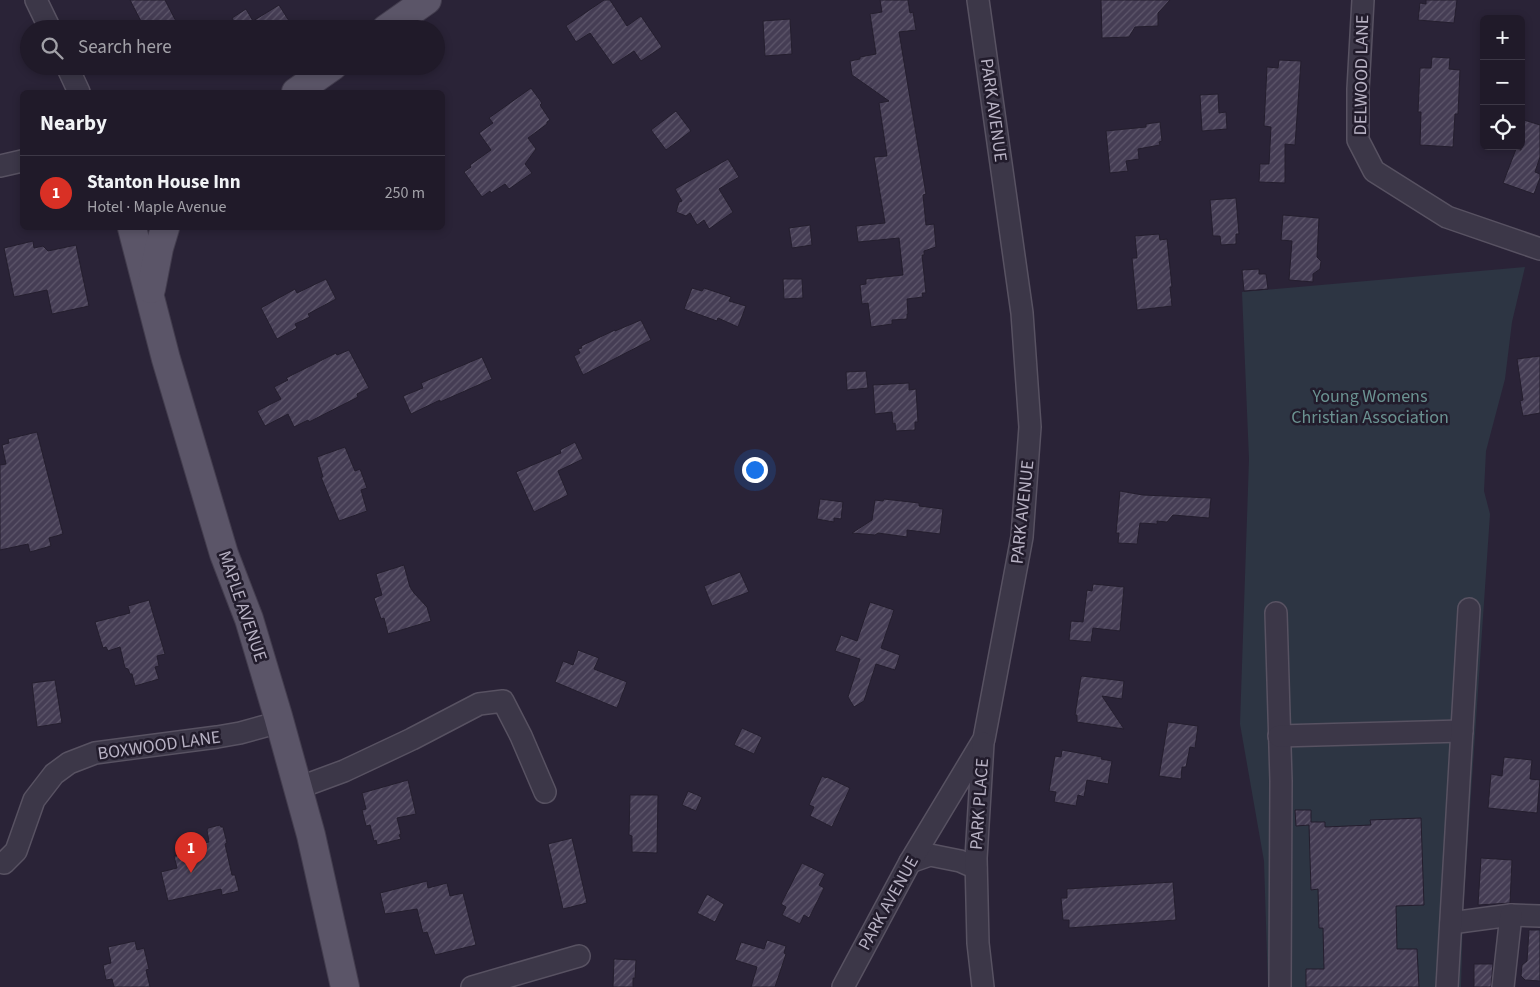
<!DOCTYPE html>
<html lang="en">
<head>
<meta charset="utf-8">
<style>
	body { margin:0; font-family:"Source Sans 3",sans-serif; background:#2d2735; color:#f1f3f6 }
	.controls { position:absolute; right:15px; top:15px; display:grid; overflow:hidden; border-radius:8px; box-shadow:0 2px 8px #0003 }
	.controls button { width:45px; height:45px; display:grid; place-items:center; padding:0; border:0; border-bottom:1px solid #3d3846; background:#201a29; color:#f1f3f6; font:25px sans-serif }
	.you { position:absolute; left:754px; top:469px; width:18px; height:18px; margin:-12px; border:4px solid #fff; border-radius:50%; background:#1a73e8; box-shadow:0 0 0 8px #1a73e833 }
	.badge { display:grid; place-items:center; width:32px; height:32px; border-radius:50%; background:#d93025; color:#fff; font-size:16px; font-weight:700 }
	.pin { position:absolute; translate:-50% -41px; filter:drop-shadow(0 1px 2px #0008) }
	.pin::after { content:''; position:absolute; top:26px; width:18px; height:15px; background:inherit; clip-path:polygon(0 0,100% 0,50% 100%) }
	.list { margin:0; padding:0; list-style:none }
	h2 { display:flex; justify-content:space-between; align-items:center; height:65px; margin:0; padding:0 20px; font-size:21px }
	h2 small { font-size:16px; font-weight:400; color:#a2a1a8 }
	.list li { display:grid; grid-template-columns:32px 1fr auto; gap:15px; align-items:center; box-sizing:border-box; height:75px; padding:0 20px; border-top:1px solid #3d3846 }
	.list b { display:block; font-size:19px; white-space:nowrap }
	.list p { margin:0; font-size:16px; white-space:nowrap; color:#a2a1a8 }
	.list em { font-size:16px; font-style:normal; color:#a2a1a8 }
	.icon { flex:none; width:28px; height:28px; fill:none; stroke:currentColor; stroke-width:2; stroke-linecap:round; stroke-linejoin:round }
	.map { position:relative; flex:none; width:1540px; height:987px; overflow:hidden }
	.search { position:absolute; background:#201a29; box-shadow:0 2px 8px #0003; left:20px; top:20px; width:425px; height:55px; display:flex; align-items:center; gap:12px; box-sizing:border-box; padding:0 18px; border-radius:28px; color:#a2a1a8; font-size:19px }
	.panel { position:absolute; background:#201a29; box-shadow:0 2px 8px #0003; left:20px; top:90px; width:425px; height:140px; border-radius:8px }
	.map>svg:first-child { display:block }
	.park { fill:#2d3543 }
	.building { fill:url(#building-hatch); stroke:#241e2e }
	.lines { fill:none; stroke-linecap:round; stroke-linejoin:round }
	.minor-casing { stroke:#585262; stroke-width:24 }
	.major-casing { stroke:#433d4e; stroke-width:30 }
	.minor { stroke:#3c3748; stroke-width:21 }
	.major { stroke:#5b5568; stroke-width:28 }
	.labels { text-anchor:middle; stroke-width:5; stroke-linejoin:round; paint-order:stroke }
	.street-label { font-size:18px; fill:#b8b2c4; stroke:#221c2c }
	.park-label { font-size:18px; fill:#6b9291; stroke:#221c2c }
</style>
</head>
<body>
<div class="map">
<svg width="1540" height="987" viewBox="0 0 1540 987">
	<defs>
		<pattern id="building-hatch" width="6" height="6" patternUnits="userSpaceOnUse" patternTransform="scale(1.25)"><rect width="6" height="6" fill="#453d54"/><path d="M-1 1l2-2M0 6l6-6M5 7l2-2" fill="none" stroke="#5e576b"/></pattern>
	</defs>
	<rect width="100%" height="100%" fill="#2a2337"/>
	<!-- park -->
	<path class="park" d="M1525,267L1512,322L1505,379L1486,451L1484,491L1490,514L1463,912L1461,987H1268L1264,861L1240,724L1249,459L1242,292Z"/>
	<!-- building -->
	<g class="building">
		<path d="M130,0H165L180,29H145Z"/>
		<path d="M604,0H610L627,26L641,16L662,47L641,61L634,51L613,65L590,33L576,42L566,26Z"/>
		<path d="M880,0H908L910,13L913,12L916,30L899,32L926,194L923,195L926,225L934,224L936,247L924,251V255H922L926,293H922L923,297L907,299L908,314H907V319L892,320V324L871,327L868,303L862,304L860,285L866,284V279L903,275L899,238L858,242L856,226L885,223L874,157L887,156L879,103L889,101L852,75L850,61L860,59V57L876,54L870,14L882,12Z"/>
		<path d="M1101,0H1170L1158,13V26L1135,27L1129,37L1102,38Z"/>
		<path d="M1426,0H1457L1454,23L1418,20L1420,3L1426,4Z"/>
		<path d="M279,5L294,29H238L232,18L246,9L253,21Z"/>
		<path d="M790,19L792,54L765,56L763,21Z"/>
		<path d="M1432,57L1450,58L1449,69L1460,70L1458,114H1455L1453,147L1420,145L1421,112H1418L1420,68H1431Z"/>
		<path d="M1279,60L1301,61L1295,145L1285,144V183L1259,182L1260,164H1269L1271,127L1264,126L1267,67L1278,68Z"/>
		<path d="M531,88L542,103L540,105L550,120L547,122V124L528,138L536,149L525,164L532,173L509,189L505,184L491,193L490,191L482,197L464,172L471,167L470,165L491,150L479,133L493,123L489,118Z"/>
		<path d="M1218,94L1219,113L1226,112L1227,129L1202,131L1200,95Z"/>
		<path d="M676,111L691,131L666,150L651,130Z"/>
		<path d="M1521,119L1540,125V157L1535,172L1540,174V178L1534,194L1503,183L1516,149L1521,150Z"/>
		<path d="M1160,122L1162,141L1159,142L1160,145L1138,149L1139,159L1126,161L1128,171L1110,173L1106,131L1146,127V124Z"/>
		<path d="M728,159L739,177L719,189L733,212L709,229L704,220L697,225L690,213L686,216L676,212L679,202L682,201L675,189Z"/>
		<path d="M1236,198L1239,234H1236V244L1221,245L1220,236H1213L1210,200Z"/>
		<path d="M1283,215L1319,218L1317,257L1321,261L1320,269L1313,274V282L1289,280L1292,241L1281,240Z"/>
		<path d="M810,225L812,245L792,248L789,228Z"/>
		<path d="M1159,234L1160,240L1167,239L1172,287H1170L1172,306L1137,310L1132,258H1137L1135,236Z"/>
		<path d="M33,241L34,248L43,246L48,251L76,245L89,306L52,314L47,290L14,297L4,248Z"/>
		<path d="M1259,269V274H1266L1268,289L1244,291L1242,270Z"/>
		<path d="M326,279L336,299L308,314L310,317L295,324L297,328L277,339L261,308L295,289L297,293Z"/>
		<path d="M783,279H802L803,298L784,299Z"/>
		<path d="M692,288L702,291L704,288L731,297L729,301L746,306L738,327L718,318L717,321L684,309Z"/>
		<path d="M641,320L651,340L583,375L574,356L580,353L578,349L582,348L581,346L615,330V331Z"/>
		<path d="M349,350L369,388L357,394L358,397L309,422L308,420L294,427L288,414L265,426L257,411L281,399L274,387L288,380L286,378L336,353L337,355Z"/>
		<path d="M1540,356V413L1523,416L1520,401L1523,400L1517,359Z"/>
		<path d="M482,357L492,379L440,402V400L411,414L403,396L423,388L421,383Z"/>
		<path d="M866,371L868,388L847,390L846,372Z"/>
		<path d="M909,383V390L916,389L918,422H915V430L896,431L895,423L893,424L892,412L875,414L873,385Z"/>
		<path d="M37,432L63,534L49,538L51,546L30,552L28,544L0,550V465L6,464L2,445L9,443L8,439Z"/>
		<path d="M575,442L583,459L558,471L568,495L534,512L516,472L561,453L560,450Z"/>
		<path d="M345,447L355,471L360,469L367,488L361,490L367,511L339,521L321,477H323L317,457Z"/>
		<path d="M1120,491L1143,495L1211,498L1209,518L1173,515L1167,522L1157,521V524L1140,523L1137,544L1118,543L1119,533H1116Z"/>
		<path d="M820,499L843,502L841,519L834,518V522L817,519Z"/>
		<path d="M884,499L919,503V506L943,509L940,534L907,530V537L878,533L875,535L852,533L872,520L875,500L883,501Z"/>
		<path d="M404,565L410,587L414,593L427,607L431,621L388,634L384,618L381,619L374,598L382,595L376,574Z"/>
		<path d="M740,572L749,592L712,606L704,586Z"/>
		<path d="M1093,584L1124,587L1120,631L1093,628L1091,642L1069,640L1071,621L1083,622L1087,590L1092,591Z"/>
		<path d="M149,600L165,654L157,656L159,666L155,667L159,679L135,686L132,674H130L128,669L125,668L120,647L108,651L106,647L103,648L95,622L130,613L128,606Z"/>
		<path d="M870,602L894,610L881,648L900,655L895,670L876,664L864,701L854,707L848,697L860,659L835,651L841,635L857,641Z"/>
		<path d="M578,650L599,658L594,669L627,682L617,708L555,682L563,661L573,665Z"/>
		<path d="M1082,676L1124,681L1122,699L1102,696L1124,729L1077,722V715H1075L1081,677Z"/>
		<path d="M55,680L62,723L37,727L32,683Z"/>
		<path d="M1168,722L1198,726L1195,748L1190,747L1186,767H1182L1181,779L1159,776Z"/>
		<path d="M742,728L762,737L754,754L734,745Z"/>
		<path d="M1062,750L1102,757L1101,759L1112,761L1108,784L1087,780L1084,797L1078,795L1076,806L1054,802L1056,792L1049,791L1055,756L1061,757Z"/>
		<path d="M1504,757L1532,760L1530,779L1540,780L1537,813L1488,808L1491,774L1502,776Z"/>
		<path d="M822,776L826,778L827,777L850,788L832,827L810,816L814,807L809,805Z"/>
		<path d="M408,780L416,814L397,818L401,834L399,835L401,839L377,845L376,840L374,841L370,825L366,826L362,810L366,809L362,793Z"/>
		<path d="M688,791L702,797L696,811L682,805Z"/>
		<path d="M630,795H658L657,853L632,852V836L629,835Z"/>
		<path d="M1295,810H1311V822H1325V827L1371,825L1370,820L1421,818L1424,905L1396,906L1397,949H1417L1419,987H1306V969H1324L1323,928H1319L1318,889L1311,890L1309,825L1296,826Z"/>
		<path d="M220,825L221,827H223L227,843L225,844L232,875H235L239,891L222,895L221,889L168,901L161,872L177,868L174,856H177L176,854L183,852L182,848L209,842L207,830L208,828Z"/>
		<path d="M572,838L587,903L563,909L548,844Z"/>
		<path d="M1481,858L1512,860L1510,903L1478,905Z"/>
		<path d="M802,863L825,874L819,885L824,888L809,918L804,915L800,924L782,915L786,907L781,904Z"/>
		<path d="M427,881L428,888L447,883L450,896L463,893L476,945L435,955L427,932L423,933L417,909L385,914L380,893Z"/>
		<path d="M1173,882L1176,920L1069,928V920H1063L1061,898H1067V889Z"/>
		<path d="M707,894L724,904L715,922L697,913Z"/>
		<path d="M1529,930H1540V981L1525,980L1521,976L1522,965L1527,961Z"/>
		<path d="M767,940L786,946L784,953L786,954L775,987H751L757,967L735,960L741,942L764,949Z"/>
		<path d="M135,941L137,950L144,948L149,969L146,970L150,987H114L112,979L106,980L103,965L111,963L108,947Z"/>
		<path d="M614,959L636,960L635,978H633V987H613Z"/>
		<path d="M1474,964H1493L1491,987H1474Z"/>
	</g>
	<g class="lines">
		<!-- minor casing -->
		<g class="minor-casing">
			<g id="minor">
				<path d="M36,0L50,29"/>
				<path d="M1363,0L1358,89V140L1374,171L1447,217L1540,249"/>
				<path d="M67,66L79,92"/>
				<path d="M0,166L22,161"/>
				<path d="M1276,613L1281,781L1280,987"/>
				<path d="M1279,736L1462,731"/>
				<path d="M298,788L344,771L412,739L479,704L503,701L521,736L545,792"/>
				<path d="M910,862L930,855L960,861L976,868"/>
				<path d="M4,863L16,851L34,800L54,774L69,763L95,753L217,737L240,733L280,722"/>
				<path d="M1451,923L1511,915L1540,916"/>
				<path d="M472,987L579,956"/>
				<path d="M843,987L910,862L984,739L1022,537L1030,427L1022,313L978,0"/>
				<path d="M983,987L978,943L976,858L983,743"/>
				<path d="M1447,987L1469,609"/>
				<path d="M1503,987L1511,915"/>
			</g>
		</g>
		<!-- major casing -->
		<g class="major-casing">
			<g id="major">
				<path d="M386,29L427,0"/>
				<path d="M296,92L333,66"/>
				<path d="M132,228L166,359L224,554L249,619L278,716L311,835L345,987"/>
				<path d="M151,289L159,248L165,228"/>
			</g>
		</g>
		<!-- minor -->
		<use href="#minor" class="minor"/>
		<!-- major -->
		<use href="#major" class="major"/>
	</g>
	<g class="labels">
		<!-- street labels -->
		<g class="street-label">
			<text transform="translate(1361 75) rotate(-89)" y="6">DELWOOD LANE</text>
			<text transform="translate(994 110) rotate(82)" y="6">PARK AVENUE</text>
			<text transform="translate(1022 512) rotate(-84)" y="6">PARK AVENUE</text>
			<text transform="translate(243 606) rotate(71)" y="6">MAPLE AVENUE</text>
			<text transform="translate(159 745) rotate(-8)" y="6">BOXWOOD LANE</text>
			<text transform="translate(979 804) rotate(-86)" y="6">PARK PLACE</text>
			<text transform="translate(888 903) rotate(-61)" y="6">PARK AVENUE</text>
		</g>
		<!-- park labels -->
		<g class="park-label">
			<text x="1370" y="402">Young Womens<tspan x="1370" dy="21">Christian Association</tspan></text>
		</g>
	</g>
</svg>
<div class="controls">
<button>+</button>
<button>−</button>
<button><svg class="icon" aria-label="locate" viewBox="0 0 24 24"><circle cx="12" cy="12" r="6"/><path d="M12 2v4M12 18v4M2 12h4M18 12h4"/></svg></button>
</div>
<div class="you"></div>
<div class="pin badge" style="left:191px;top:873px">1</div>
<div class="search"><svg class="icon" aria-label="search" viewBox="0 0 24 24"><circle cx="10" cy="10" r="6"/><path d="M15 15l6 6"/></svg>Search here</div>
<section class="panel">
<h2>Nearby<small></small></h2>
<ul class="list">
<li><span class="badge">1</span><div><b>Stanton House Inn</b><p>Hotel · Maple Avenue</p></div><em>250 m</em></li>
</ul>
</section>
</div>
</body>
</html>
